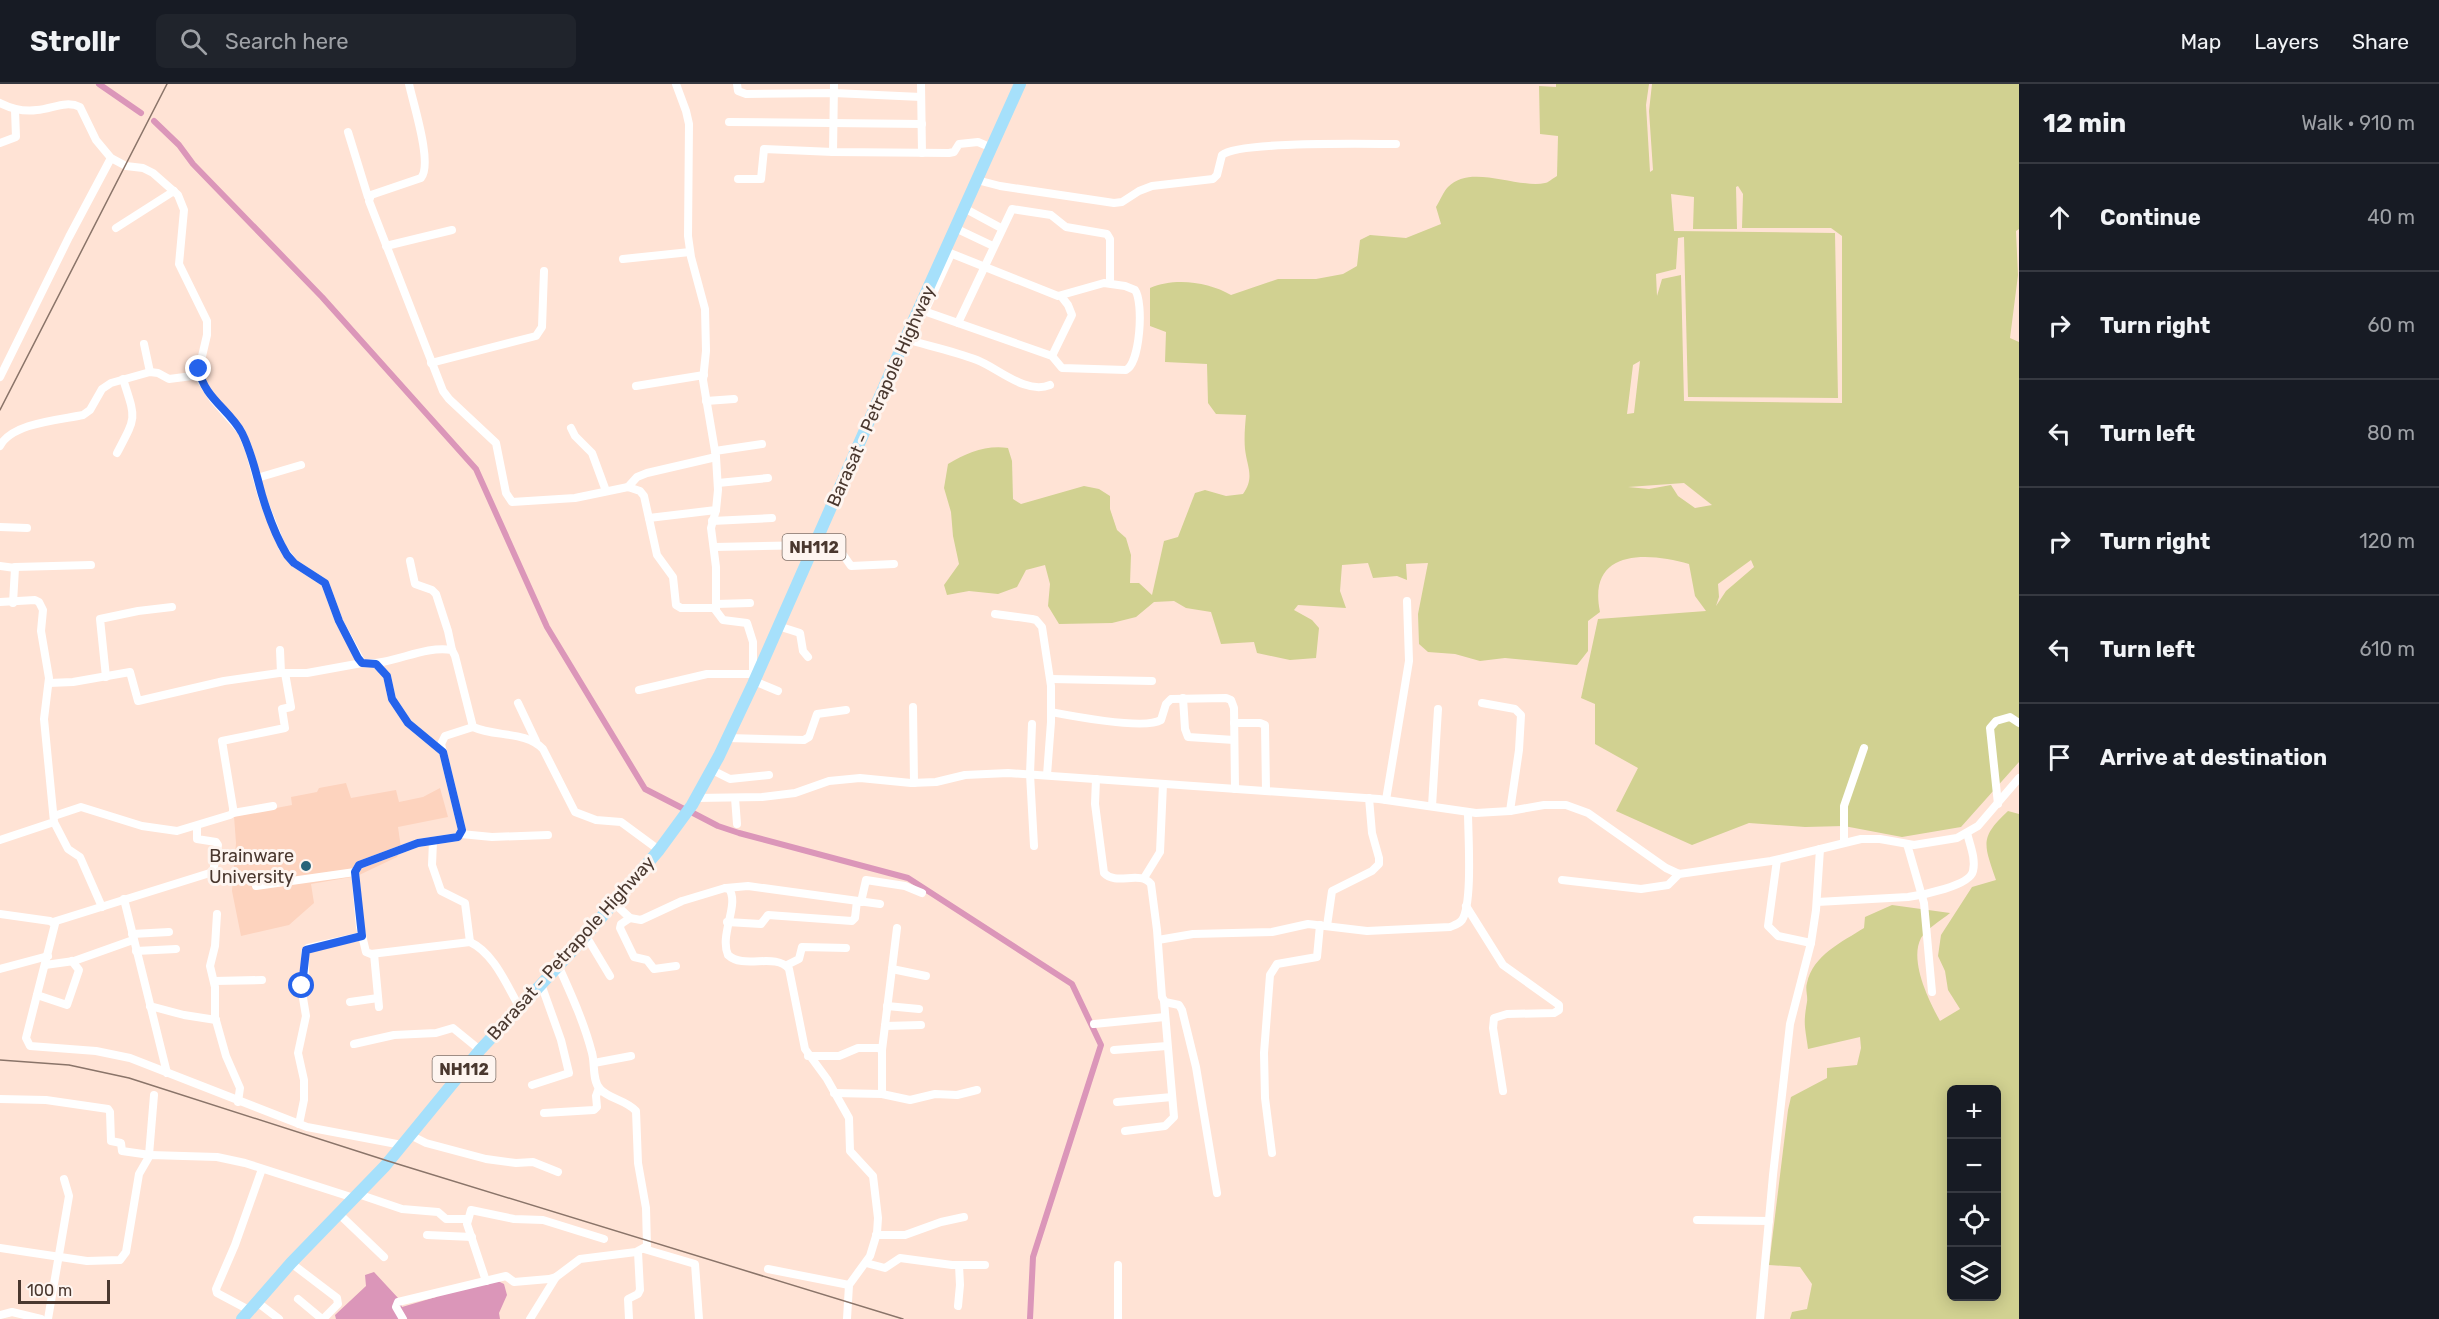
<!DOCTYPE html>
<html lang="en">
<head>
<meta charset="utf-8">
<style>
	body { margin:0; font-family:Rubik,sans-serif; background:#20242c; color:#f1f3f6 }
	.controls { position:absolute; right:18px; bottom:18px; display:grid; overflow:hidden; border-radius:9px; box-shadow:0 3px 15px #0003 }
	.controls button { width:54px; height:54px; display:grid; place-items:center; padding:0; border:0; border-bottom:2px solid #363941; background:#171b24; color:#f1f3f6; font:30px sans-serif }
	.scale { position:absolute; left:18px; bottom:15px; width:92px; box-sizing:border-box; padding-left:6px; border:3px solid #4a382f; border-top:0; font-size:16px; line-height:21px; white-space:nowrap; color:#4a382f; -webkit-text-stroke:4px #fef5f0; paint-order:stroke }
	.stop { position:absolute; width:18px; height:18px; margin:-14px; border:4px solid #2563eb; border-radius:50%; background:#fff }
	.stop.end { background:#2563eb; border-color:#fff; box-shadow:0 2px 6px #0008 }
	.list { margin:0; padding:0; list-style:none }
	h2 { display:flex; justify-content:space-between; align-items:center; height:78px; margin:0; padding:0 24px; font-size:26px }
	h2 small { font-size:20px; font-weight:400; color:#9ea1a6 }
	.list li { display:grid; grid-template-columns:39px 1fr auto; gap:18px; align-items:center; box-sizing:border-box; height:108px; padding:0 24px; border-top:2px solid #363941 }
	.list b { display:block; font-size:22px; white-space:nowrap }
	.list em { font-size:20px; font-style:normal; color:#9ea1a6 }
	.icon { flex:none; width:33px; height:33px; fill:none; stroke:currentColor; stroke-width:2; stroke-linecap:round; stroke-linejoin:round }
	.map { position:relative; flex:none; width:2019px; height:1235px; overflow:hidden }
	header { display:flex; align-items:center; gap:36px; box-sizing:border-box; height:84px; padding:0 30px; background:#171b24; border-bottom:2px solid #363941 }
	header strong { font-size:28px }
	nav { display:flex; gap:33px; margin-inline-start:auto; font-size:21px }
	.search { width:420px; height:54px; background:#20242c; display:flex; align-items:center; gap:15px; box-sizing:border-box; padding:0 21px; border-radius:9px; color:#9ea1a6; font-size:22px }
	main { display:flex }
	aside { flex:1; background:#171b24 }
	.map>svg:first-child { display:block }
	.built { fill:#fdd3be }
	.green { fill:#d1d191; fill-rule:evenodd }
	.water { fill:#db96b9 }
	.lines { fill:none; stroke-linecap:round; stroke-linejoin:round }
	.canal { stroke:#db96b9; stroke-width:6 }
	.minor { stroke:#fff; stroke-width:8 }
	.highway { stroke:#a6e0fb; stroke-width:12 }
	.rail { stroke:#8a7469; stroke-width:1.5 }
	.route { stroke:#2563eb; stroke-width:8 }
	.poi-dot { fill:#27637a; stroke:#fef5f0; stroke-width:2 }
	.labels { text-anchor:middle; stroke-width:6; stroke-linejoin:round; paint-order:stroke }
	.shield { fill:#fef5f0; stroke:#807169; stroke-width:1.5 }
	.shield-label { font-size:16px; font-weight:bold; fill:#4a382f }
	.street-label { font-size:18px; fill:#4a382f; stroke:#fef5f0 }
	.poi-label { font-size:18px; fill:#4a382f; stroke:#fef5f0; text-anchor:end }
</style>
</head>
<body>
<header>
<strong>Strollr</strong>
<div class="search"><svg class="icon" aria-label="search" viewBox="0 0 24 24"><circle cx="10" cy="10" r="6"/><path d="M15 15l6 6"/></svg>Search here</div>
<nav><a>Map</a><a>Layers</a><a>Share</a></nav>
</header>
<main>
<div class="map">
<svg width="2019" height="1235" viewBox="0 0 2019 1235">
	<rect width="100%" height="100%" fill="#ffe3d5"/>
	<!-- built -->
	<path class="built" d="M346,699L351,714L396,706L399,718L423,713L440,704L448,733L398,743L401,764L397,773L357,792L311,800L314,819L289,841L241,852L232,807L236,759L234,732L292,721L291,713L317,708L319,704Z"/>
	<!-- green -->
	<g class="green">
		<path d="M1556,0H1649L1646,21L1650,88L1653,86L1649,27L1652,0H2019V145L2016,147L2018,191L2010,254L2019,258V678L1961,743L1902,753L1844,742L1805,743L1749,739L1692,761L1616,727L1638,684L1595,660V620L1581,614L1598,535L1706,527L1695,512L1689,480C1647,468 1587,465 1600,528L1588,537V567L1577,581L1505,574L1480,577L1455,570L1428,568L1419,560L1418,530L1428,479L1406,480L1407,496L1397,492L1373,494L1368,479L1342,481L1340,507L1346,524L1298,521L1294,526L1312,536L1319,544L1316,574L1290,576L1257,569L1254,558L1221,560L1211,528L1186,524L1174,517L1154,518L1136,533L1112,539L1059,540L1048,522L1050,500L1045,481L1026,486L1017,503L998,510L969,507L947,511L944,501L959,480L953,452L951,428L944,404L948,380C967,369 985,361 1008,364L1012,377L1013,415L1021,420L1084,402L1099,405L1110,412V425L1117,446L1126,454L1131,471L1130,499H1139L1152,511L1164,457L1178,453L1195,409L1205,406L1226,412L1243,410C1255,393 1247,383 1245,365C1244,354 1245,342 1246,331L1216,330L1208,319L1207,280L1165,278L1166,248L1150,242V204C1175,193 1209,198 1231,211L1278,195H1316L1343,190L1357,182L1360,156L1370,151L1406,154L1441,140L1436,123C1440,117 1443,108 1448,103C1470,79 1519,105 1545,99C1548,99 1553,94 1557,92L1558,52L1540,50L1539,2L1556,3ZM1738,102L1743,110L1742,144H1831L1842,152V319L1684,317L1681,191L1662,195L1657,212L1656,190L1676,185L1678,154L1684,153L1688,313L1838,314L1835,149L1674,147L1671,110L1694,113L1693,145H1737L1736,103ZM1640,277L1634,329L1627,330L1633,281ZM1684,399L1712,421L1695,424L1678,412L1671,401L1649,405L1628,403ZM1751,476L1754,483L1726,507L1716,522L1719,513L1718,500Z"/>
		<path d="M2008,727L2019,730V1235H1790L1792,1228L1807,1225L1812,1200L1800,1183L1769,1181L1788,1026L1791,1013L1827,994V984L1857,981L1861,964L1860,953L1808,965C1805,942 1803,941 1807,918C1808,912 1805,905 1807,899C1813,871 1842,858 1864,844L1865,833L1892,821L1950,829C1942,836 1926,845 1921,854C1909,877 1929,917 1940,937L1960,925L1948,906L1945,887L1938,872L1941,851L1972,803L1996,796C1984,760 1979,754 2008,727ZM1952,1006H1996V1212H1952Z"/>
	</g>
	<!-- water -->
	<path class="water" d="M374,1188L399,1215L402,1223L436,1213L441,1207L494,1195L504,1200L507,1211L499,1229L500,1235H336L335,1231L366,1202L365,1191Z"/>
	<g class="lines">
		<!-- canal -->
		<g class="canal">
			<path d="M99,0L141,29"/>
			<path d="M154,37L179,61L193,80L322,213L476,385L547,543L645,705L684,725"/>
			<path d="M693,729L718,742L739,749L908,794L1072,900L1101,961L1033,1173L1030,1235"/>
		</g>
		<!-- minor -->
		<g class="minor">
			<path d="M409,0C413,19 433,80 421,94L371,111L369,117L443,307L449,315L496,359L506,409L512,418L575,414L628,403L640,407L644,412L657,471L673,493L676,521L681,524H714L723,536L747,539L753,558V597"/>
			<path d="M737,0L738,7L746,10L834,9L921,13"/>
			<path d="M921,0L922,69"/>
			<path d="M0,19C12,25 23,28 37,26C52,25 66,16 80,23L96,56L111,74L126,82L143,84L153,89L178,111L184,126L179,180L207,237V251L199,285L200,295L213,315L241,347L249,366L262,413L282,463L294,479L325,499L339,537L362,579C392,582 422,561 452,566L455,572L473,643C495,653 526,647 543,665L575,728L596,736L621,738L659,766"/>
			<path d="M729,38L922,40"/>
			<path d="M348,48L368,113"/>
			<path d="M0,59L16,53L15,26"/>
			<path d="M833,68L834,0"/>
			<path d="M738,95H761L764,65L833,68L949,69L954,68L959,60L978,58L992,64"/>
			<path d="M977,96L1000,102L1114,119L1122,118L1139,107L1152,102L1213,95L1217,91L1222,71C1239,57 1367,60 1396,60"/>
			<path d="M964,124L1001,144"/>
			<path d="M116,144L174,107"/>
			<path d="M955,144L993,162"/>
			<path d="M386,162L452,146"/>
			<path d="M623,175L690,168"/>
			<path d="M918,225L1052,272L1062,284L1126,286C1140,279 1144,219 1135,206L1125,202L1104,199L1058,212L945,167"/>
			<path d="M925,227L951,170"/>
			<path d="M958,239L1012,125L1051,131L1066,143L1107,150L1110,155V199"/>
			<path d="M905,255C929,262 954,267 977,276C998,284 1026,311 1050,301"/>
			<path d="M144,260L150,288"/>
			<path d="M1052,272L1072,231L1068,221L1061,212"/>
			<path d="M431,279L536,252L542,243L544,187"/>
			<path d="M0,293L69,153L111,74"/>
			<path d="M636,302L704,291"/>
			<path d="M706,317L734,315"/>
			<path d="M571,344L575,352L592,369L606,407"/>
			<path d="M0,362C12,339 59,336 83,331L90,326L102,305L111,299L150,288L158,289L169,295L200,291"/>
			<path d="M715,367L762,360"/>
			<path d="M117,369C137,331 136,336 123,295"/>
			<path d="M257,394L301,381"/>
			<path d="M718,399L768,394"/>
			<path d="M628,403L637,393L647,389L716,373"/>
			<path d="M649,434L716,426L718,406L716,373L703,296L706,267L705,225L691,173L688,152L689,40L686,27L676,0"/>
			<path d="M712,437L772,434"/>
			<path d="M0,443L27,444"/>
			<path d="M818,454L839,465L851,482L894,480"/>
			<path d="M714,463L815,461"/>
			<path d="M410,477L415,500L432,506L436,510L448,547L452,566"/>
			<path d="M0,482L15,484L13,519"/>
			<path d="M15,483L91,481"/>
			<path d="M0,518L35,516L39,518L43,526L41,547L49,594L44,635L54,738L0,756"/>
			<path d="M716,520L750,519"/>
			<path d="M716,525V483L711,444L716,426"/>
			<path d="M995,530L1032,535L1036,536L1042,543L1051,602V638L1047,691"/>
			<path d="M778,542L800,549L803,567L808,573"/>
			<path d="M280,566L281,589"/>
			<path d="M376,580L387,592L392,615L408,639L443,668"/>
			<path d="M106,593L100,535L138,527L172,523"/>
			<path d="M1051,595L1152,597"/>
			<path d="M754,597L778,607"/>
			<path d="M49,599L73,598L130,588L138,617L224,597L279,589H307L362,579"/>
			<path d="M639,606L707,590H753"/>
			<path d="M1183,614L1185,645L1188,653L1234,656"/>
			<path d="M518,619L536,657"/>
			<path d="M1482,619L1515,625L1521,631L1519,666L1510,727"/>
			<path d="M913,623L914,699"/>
			<path d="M1051,628C1072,632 1145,646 1161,636L1166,620L1171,615L1226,614L1231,616L1234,624L1235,705"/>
			<path d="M1234,639H1260L1265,641L1266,707"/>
			<path d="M1032,640L1030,690L1034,762"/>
			<path d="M473,643L445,652L441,660L462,746L458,753L418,759L359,781L355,788L360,843L366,868L371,870L470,858C494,869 507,902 520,924"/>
			<path d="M728,654L804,656L809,653L817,630L846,626"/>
			<path d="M712,686L730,695L769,691"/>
			<path d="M1096,695L1095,720L1104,789C1116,802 1140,786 1151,800L1157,846L1162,913L1165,918L1179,921L1182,926L1196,983L1217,1109"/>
			<path d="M696,714L762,713L795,709L829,697L860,694L911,699L936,698L965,691L1008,689L1379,715L1476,729L1510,727L1544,721H1566L1588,729L1666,784L1679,790L1771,777L1861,755H1880L1914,761L1957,754L1978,742L2019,694"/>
			<path d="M735,714L737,740"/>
			<path d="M1386,716L1409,577L1407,517"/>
			<path d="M1998,720L1990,644L1996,637L2010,633L2019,639"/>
			<path d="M1432,722L1438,625"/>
			<path d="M233,729L273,722"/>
			<path d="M54,732L81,723L142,742L177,747L230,731L233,729V724L222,657L285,644L282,625L291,623L285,589"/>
			<path d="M54,738L68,765L80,773L102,823"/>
			<path d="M461,750L492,753L548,751"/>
			<path d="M433,757L432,781L441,807L465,819L470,858"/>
			<path d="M1844,758V722L1864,664"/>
			<path d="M1907,760L1924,819L1932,908"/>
			<path d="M1777,776L1768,842L1778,852L1811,859"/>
			<path d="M1144,794L1160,768L1163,700"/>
			<path d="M1562,796L1641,805L1668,801L1679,790"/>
			<path d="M256,802L355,788"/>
			<path d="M726,804L748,802L880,820"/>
			<path d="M124,815L167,989"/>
			<path d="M861,818L866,796L905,802L922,809"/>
			<path d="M1817,818L1908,813C1922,811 1970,802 1973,787C1976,775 1970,761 1967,749"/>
			<path d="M614,819L630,834L641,836L682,817L725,804L729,805C740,820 719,851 728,871C744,886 775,868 789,885L805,965L827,995L849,1034L850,1067L873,1092L878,1134L877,1149L870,1172L849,1201L847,1235"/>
			<path d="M1466,822L1503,881L1559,921V926L1554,929L1507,930L1494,934L1493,944L1503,1007"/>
			<path d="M0,830L50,837L55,840L26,954L30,962L96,967L130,974L307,1043L402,1061"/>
			<path d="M217,830L215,862L210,882L215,903V933L226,972L240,1004L238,1018"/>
			<path d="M630,834L621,840L620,844L634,873L647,876L654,885L676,882"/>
			<path d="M53,838L213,788L218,761L216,758L197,755V742"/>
			<path d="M727,838L761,840L768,831L852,837L855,834L857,817"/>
			<path d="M1327,842L1332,807L1372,787L1379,780V774L1372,749L1369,714"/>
			<path d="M132,850L169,848"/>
			<path d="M586,852L610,892"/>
			<path d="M1158,856L1193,850L1272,848L1308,840L1367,847L1450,843C1455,841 1459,840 1462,836C1473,819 1468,750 1468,728"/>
			<path d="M136,867L176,865"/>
			<path d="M374,870L379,923"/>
			<path d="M45,881L74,877L133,856"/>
			<path d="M787,881L799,875L802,863L846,864"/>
			<path d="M0,885L48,872"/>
			<path d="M892,885L926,892"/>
			<path d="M214,897L262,896"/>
			<path d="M37,911L67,921L79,886L72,877"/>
			<path d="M350,918L378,914"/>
			<path d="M150,922L184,931L216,936"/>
			<path d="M887,922L919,925"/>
			<path d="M1094,940L1165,933"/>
			<path d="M885,942L921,941"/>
			<path d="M354,960L394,951L436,949L453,944L480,966"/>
			<path d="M882,966L897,844"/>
			<path d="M1114,966L1167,962"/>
			<path d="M808,972H839L858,964H880L882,968V1010"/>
			<path d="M594,979L631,972"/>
			<path d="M532,1001L569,989L561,956L541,900"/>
			<path d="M834,1009L882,1010L910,1016L935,1010L957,1011L977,1006"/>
			<path d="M0,1015L46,1016L108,1025L110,1028L111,1057L121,1059L122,1067L150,1071"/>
			<path d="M1117,1018L1172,1013"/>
			<path d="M544,1029L594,1026L597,1023L596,1012L599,1004"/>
			<path d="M299,1040L304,1016V996L298,969L306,932L301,902L305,888V868L308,864L362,852"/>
			<path d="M1125,1047L1165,1042L1174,1033L1164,917"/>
			<path d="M410,1051L426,1059L486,1075L516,1079L533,1078L558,1088"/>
			<path d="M1272,1069L1265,1014L1264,969L1270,891L1277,880L1317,873L1320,841"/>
			<path d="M149,1071L154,1011"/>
			<path d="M358,1110L402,1125L438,1128L446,1135H467"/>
			<path d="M338,1129L384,1173"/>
			<path d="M1697,1136L1769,1137"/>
			<path d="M427,1151L472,1153"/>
			<path d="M876,1151H905L941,1138L964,1133"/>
			<path d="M0,1164L87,1177L120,1176L126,1168L139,1090L150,1071L217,1073L245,1079L354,1114"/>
			<path d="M644,1165L695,1180L699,1235"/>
			<path d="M291,1179L337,1214L338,1220L323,1235"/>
			<path d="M866,1179L885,1184L900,1174L952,1181H985"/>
			<path d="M1118,1181V1235"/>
			<path d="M768,1185L849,1201"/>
			<path d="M486,1197L467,1140L471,1126L514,1135L543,1136L604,1155"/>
			<path d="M298,1215L322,1235"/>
			<path d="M257,1218L279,1235"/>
			<path d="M958,1222L960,1201L959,1181"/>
			<path d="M249,1226L217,1209L216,1205L235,1161L262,1085"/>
			<path d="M0,1231L12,1228L41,1235"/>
			<path d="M48,1235L69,1112L64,1095"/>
			<path d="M403,1235L396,1223L398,1218L506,1192L514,1198L549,1195L556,1193L580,1175L636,1168L647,1162L646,1124L638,1079L636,1027C626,1016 609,1015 600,1005C592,997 595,979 592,969C584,938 571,910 558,881"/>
			<path d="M530,1235L556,1193"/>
			<path d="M629,1235L628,1215L638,1210L640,1206L638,1168"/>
			<path d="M1760,1235L1773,1091L1790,940L1811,859L1816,826L1820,765"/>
		</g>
		<!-- highway -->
		<path class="highway" d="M242,1235L291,1179L385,1082L480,966L575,864L659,766L692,721L719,672L753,600L907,251L1020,0"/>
		<!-- rail -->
		<g class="rail">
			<path d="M0,326L167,0"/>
			<path d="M0,976L69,981L129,994L388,1077L903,1235"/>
		</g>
	</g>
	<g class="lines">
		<!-- route -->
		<path class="route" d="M199,285C203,313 230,326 242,349C252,369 256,390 262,411C268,431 276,453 287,471L294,479L325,499L339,537L358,574L362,579L376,580L387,592L392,615L408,639L443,668L462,746L458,753L418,759L359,781L355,788L362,852L306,866L302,902"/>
	</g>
	<!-- markers -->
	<circle class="poi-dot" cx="306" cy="782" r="6"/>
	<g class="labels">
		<!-- shield labels -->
		<g class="shield">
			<rect x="782.5" y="450" width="63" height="26" rx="4.5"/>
			<rect x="432.5" y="972" width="63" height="26" rx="4.5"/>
		</g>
		<g class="shield-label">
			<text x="814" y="469">NH112</text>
			<text x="464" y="991">NH112</text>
		</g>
		<!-- street labels -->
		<g class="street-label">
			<text transform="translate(881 312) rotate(-66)" y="6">Barasat - Petrapole Highway</text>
			<text transform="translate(571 864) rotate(-48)" y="6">Barasat - Petrapole Highway</text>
		</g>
		<!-- poi labels -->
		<g class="poi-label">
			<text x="294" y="778">Brainware<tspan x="294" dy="21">University</tspan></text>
		</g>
	</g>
</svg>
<div class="controls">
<button>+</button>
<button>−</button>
<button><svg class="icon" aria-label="locate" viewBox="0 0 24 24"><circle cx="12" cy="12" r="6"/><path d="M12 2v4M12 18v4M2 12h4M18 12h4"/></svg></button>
<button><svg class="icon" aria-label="layers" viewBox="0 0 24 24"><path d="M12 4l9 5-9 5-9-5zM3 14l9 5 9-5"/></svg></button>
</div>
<div class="scale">100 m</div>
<div class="stop" style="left:302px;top:902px"></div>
<div class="stop end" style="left:199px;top:285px"></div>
</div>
<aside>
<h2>12 min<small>Walk · 910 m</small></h2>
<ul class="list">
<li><svg class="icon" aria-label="ahead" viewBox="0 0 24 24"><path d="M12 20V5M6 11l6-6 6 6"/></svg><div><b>Continue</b></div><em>40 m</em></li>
<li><svg class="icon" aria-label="right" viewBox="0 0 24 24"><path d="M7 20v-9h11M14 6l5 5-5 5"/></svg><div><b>Turn right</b></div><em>60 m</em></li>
<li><svg class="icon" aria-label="left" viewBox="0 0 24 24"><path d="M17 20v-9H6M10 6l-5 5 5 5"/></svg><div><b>Turn left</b></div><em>80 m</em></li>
<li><svg class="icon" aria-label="right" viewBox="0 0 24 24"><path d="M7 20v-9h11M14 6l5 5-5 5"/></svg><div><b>Turn right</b></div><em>120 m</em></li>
<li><svg class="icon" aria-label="left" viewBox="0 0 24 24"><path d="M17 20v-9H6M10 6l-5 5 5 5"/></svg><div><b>Turn left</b></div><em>610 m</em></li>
<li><svg class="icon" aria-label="arrive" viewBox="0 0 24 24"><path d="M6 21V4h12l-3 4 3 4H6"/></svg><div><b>Arrive at destination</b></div></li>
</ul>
</aside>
</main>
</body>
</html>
